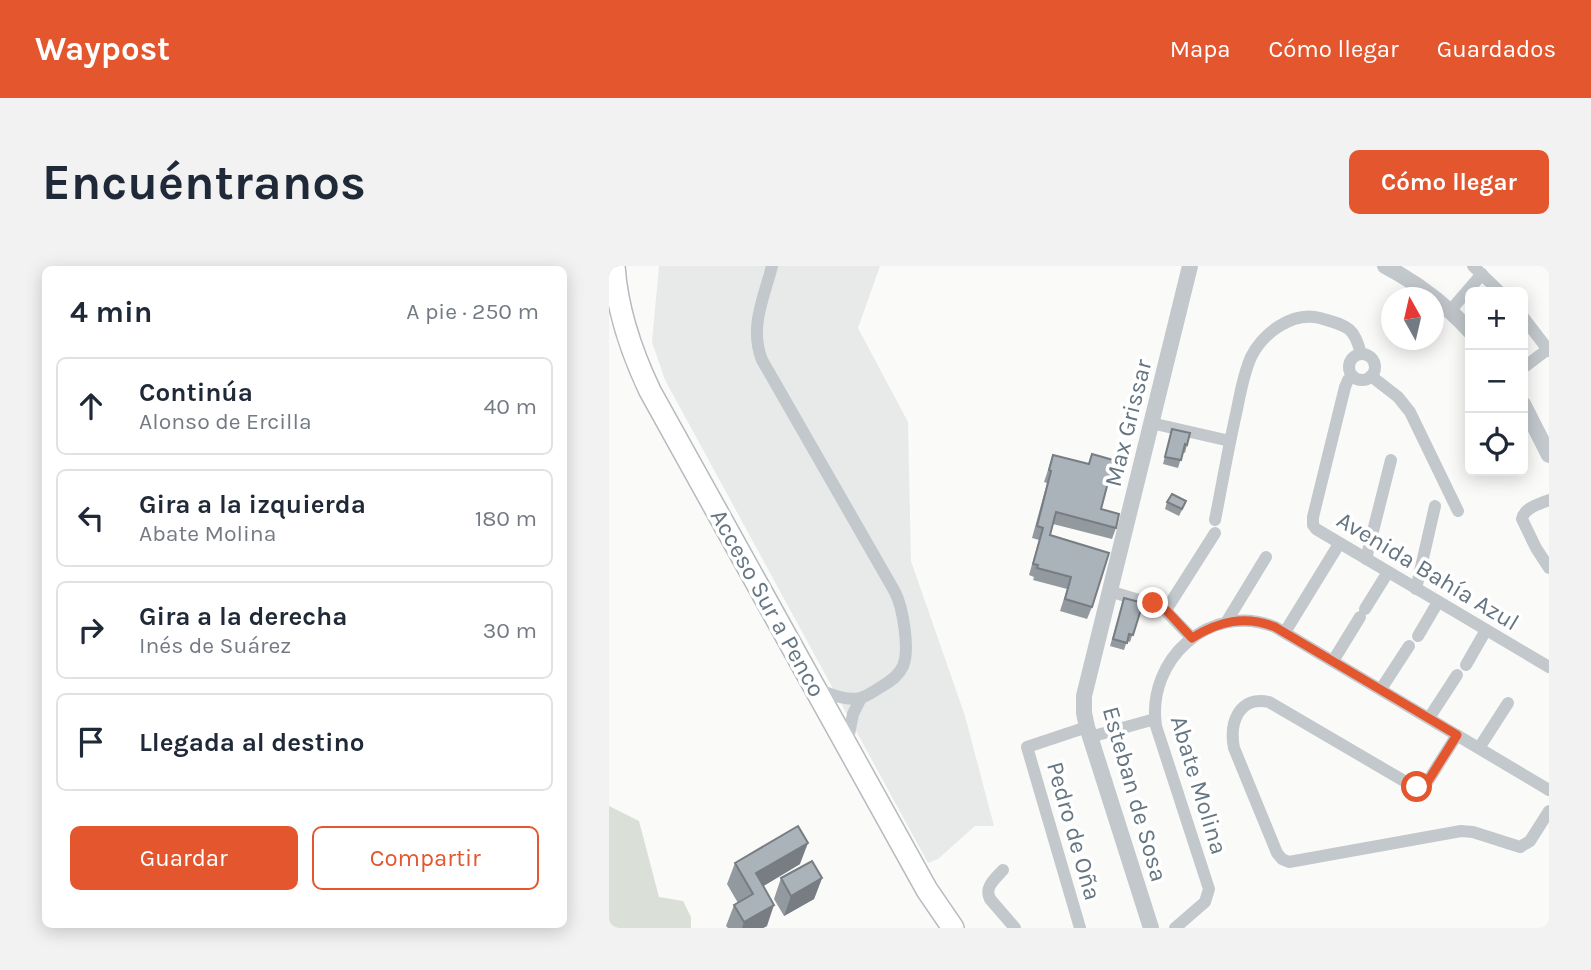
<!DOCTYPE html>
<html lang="es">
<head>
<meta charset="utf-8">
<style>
	body { margin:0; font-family:Karla,sans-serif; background:#f2f2f3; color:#1f2937 }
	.controls { position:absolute; right:21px; top:21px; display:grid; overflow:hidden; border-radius:10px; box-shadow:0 4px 18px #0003 }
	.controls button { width:63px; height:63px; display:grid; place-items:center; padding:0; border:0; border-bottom:2px solid #e0e1e3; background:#fff; color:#1f2937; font:35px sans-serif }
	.compass { position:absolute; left:772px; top:21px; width:63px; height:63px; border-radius:50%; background:#fff; box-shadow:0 4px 18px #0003; rotate:352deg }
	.stop { position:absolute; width:21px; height:21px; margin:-16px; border:5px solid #e4572e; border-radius:50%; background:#fff }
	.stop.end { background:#e4572e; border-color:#fff; box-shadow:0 2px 7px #0008 }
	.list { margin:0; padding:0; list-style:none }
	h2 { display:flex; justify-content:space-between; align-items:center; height:91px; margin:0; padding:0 28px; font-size:30px }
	h2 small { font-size:23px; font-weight:400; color:#747a83 }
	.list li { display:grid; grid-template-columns:46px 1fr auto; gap:21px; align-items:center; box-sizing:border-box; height:98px; margin:0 14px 14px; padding:0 14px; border:2px solid #e0e1e3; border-radius:10px }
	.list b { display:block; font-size:26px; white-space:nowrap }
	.list p { margin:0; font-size:23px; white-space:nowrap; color:#747a83 }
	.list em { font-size:23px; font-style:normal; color:#747a83 }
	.actions { display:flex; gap:14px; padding:21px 28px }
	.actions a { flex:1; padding:16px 0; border:2px solid #e4572e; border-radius:10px; text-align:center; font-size:24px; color:#e4572e }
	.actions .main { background:#e4572e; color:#fff }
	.icon { flex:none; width:38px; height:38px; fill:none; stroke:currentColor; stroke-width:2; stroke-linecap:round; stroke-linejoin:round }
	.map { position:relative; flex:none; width:940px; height:662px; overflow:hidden; border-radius:10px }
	header { display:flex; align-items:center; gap:42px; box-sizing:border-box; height:98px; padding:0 35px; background:#e4572e; color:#fff }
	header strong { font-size:33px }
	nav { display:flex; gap:38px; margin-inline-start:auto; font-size:24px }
	.intro { display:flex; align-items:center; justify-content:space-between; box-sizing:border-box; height:168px; padding:0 42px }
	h1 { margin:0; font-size:49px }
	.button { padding:18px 32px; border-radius:10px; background:#e4572e; color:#fff; font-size:24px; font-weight:700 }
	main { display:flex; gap:42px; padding:0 42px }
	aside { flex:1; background:#fff; border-radius:10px; box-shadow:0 4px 18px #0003 }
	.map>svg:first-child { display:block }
	.built { fill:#e8e9e9 }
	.green { fill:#dadfd7 }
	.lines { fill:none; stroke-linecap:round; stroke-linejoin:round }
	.primary-casing { stroke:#b5babe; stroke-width:24 }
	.minor { stroke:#c3c8cc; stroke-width:12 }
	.tertiary { stroke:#c3c8cc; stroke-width:16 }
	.primary { stroke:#fff; stroke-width:21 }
	.wall { fill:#929a9f }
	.shaded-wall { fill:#777d82 }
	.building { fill:#aab3b9; stroke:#777d82; stroke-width:2 }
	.route { stroke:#e4572e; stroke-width:9 }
	.labels { text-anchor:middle; stroke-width:7; stroke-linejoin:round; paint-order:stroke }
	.street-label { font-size:24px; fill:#657683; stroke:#fff }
</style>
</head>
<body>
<header>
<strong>Waypost</strong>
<nav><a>Mapa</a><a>Cómo llegar</a><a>Guardados</a></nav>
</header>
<div class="intro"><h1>Encuéntranos</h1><a class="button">Cómo llegar</a></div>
<main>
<aside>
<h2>4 min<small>A pie · 250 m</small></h2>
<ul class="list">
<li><svg class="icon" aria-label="ahead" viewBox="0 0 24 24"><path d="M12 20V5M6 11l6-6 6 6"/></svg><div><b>Continúa</b><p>Alonso de Ercilla</p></div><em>40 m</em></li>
<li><svg class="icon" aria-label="left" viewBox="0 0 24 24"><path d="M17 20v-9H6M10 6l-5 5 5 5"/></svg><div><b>Gira a la izquierda</b><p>Abate Molina</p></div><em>180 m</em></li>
<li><svg class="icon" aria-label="right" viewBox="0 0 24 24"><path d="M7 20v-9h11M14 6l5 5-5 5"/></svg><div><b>Gira a la derecha</b><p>Inés de Suárez</p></div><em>30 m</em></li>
<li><svg class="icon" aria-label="arrive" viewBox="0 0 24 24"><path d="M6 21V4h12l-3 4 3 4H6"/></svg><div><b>Llegada al destino</b></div></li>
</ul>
<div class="actions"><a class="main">Guardar</a><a>Compartir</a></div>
</aside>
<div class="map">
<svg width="940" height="662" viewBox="0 0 940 662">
	<rect width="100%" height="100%" fill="#fafaf8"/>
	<!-- built -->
	<path class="built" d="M50,0H271L249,62L299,156L302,295L356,450L385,560H366L329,593L319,597L56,114L43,76Z"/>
	<!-- green -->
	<path class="green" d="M0,540L30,555L50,631L74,635L82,651V662H0Z"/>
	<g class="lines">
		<!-- primary casing -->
		<g class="primary-casing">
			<path id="primary" d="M5,0C8,44 22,85 41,125L318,624L344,662"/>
		</g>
		<!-- minor -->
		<g class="minor">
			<path d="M163,0C155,32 140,61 153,94L286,326C294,342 301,384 294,400C290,409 283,414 275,419C268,423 259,430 251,432C237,435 221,428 208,423"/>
			<path d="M864,0L891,26"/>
			<path d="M841,45L873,8"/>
			<path d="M914,51L940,85"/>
			<circle cx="753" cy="101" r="13"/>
			<path d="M914,102L939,83"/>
			<path d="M743,110L739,114L736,121L704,251V259L707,263L940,401"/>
			<path d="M762,110L789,131L801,146L849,245"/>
			<path d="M542,157L621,175"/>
			<path d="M940,234C930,238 915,242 913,253L927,282L940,302"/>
			<path d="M606,254C613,219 619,183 627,148C631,129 634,109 642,91C654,67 683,45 711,52C738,60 745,60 752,88"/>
			<path d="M757,293L782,194"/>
			<path d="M807,323L826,240"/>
			<path d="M500,325L553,341L583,372"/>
			<path d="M756,343L779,306"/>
			<path d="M557,344L606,267"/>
			<path d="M618,355L657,291"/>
			<path d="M676,366L730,278"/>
			<path d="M809,370L829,336"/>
			<path d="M724,395L751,351"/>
			<path d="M857,399L877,364"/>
			<path d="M772,423L800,380"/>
			<path d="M820,452L848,409"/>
			<path d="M848,469L819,515C814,520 809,522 802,519L660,436C630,429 620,457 625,482L668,587L673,593L680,596L852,565L864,566L911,581L921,575L940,545"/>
			<path d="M481,471L546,453"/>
			<path d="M238,478L244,448L252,432"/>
			<path d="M870,482L899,437"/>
			<path d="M394,604C386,613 375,621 381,633L406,662"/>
			<path d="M471,662L418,481L478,461"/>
			<path d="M566,662L596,636L600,623L547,460C537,393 602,335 666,361L940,524"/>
		</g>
		<!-- tertiary -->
		<g class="tertiary">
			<path d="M776,0C808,17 837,39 861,65"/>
			<path d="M914,138L940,189"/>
			<path d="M542,662L478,461L475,447V430L581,0"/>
		</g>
		<!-- primary -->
		<use href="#primary" class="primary"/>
	</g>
	<!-- wall -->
	<g class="wall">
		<path d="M563,163L578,179L576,187L574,186L569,202L554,198Z"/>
		<path d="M483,188L509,206L504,218L499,217L492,243L507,262L503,273L444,258L441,269L483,341L478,353L451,345L458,323L424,314L425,311L420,309L430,274L423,272L438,217L435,216L444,189L479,198Z"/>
		<path d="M558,236L574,242L570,250L556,243Z"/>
		<path d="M515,332L534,337L521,376L518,375L515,384L501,380Z"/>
		<path d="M126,597L191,598L154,620L158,660L154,662H119L117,660L125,639L129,637L118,618Z"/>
		<path d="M172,612H213L205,633L175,650L165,633Z"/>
	</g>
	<!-- shaded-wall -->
	<g class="shaded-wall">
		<path d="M199,577L191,598L143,627L147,607Z"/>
		<path d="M213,612L205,633L175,650L182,630Z"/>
		<path d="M165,639L158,660L154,662H133L135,656Z"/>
	</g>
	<!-- building -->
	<g class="building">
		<path d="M563,163L581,167L578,179L576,178L572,194L556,191Z"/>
		<path d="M483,188L511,196L509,206L502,205L492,243L510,248L507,262L447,246L441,269L500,287L483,341L456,333L462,311L428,302L429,299L424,298L434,262L428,260L442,205L440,204L444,189L480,198Z"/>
		<path d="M563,228L577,235L573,243L558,236Z"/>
		<path d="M515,332L534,337L524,369L520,368L518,377L504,373Z"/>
		<path d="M189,560L199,577L147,607L165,639L135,656L125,639L144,628L126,597Z"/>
		<path d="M203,595L213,612L182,630L172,612Z"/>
	</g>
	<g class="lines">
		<!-- route -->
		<path class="route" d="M544,337L557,344L583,372C610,355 636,349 666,361L848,469L819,515L814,519L808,521"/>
	</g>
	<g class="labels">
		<!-- street labels -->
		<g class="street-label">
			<text transform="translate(519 157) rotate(-76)" y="8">Max Grissar</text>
			<text transform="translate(819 305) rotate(31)" y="8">Avenida Bahía Azul</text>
			<text transform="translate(159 337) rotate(61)" y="8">Acceso Sur a Penco</text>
			<text transform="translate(590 519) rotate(73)" y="8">Abate Molina</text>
			<text transform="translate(526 528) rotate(74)" y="8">Esteban de Sosa</text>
			<text transform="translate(465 565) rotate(74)" y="8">Pedro de Oña</text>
		</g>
	</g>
</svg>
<div class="controls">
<button>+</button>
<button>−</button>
<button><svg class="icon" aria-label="locate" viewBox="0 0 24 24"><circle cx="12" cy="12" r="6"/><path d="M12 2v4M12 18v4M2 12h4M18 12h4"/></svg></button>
</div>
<svg class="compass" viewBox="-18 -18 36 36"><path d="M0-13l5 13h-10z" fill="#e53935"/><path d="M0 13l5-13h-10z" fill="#747a83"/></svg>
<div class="stop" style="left:808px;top:521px"></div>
<div class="stop end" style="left:544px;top:337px"></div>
</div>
</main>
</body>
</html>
